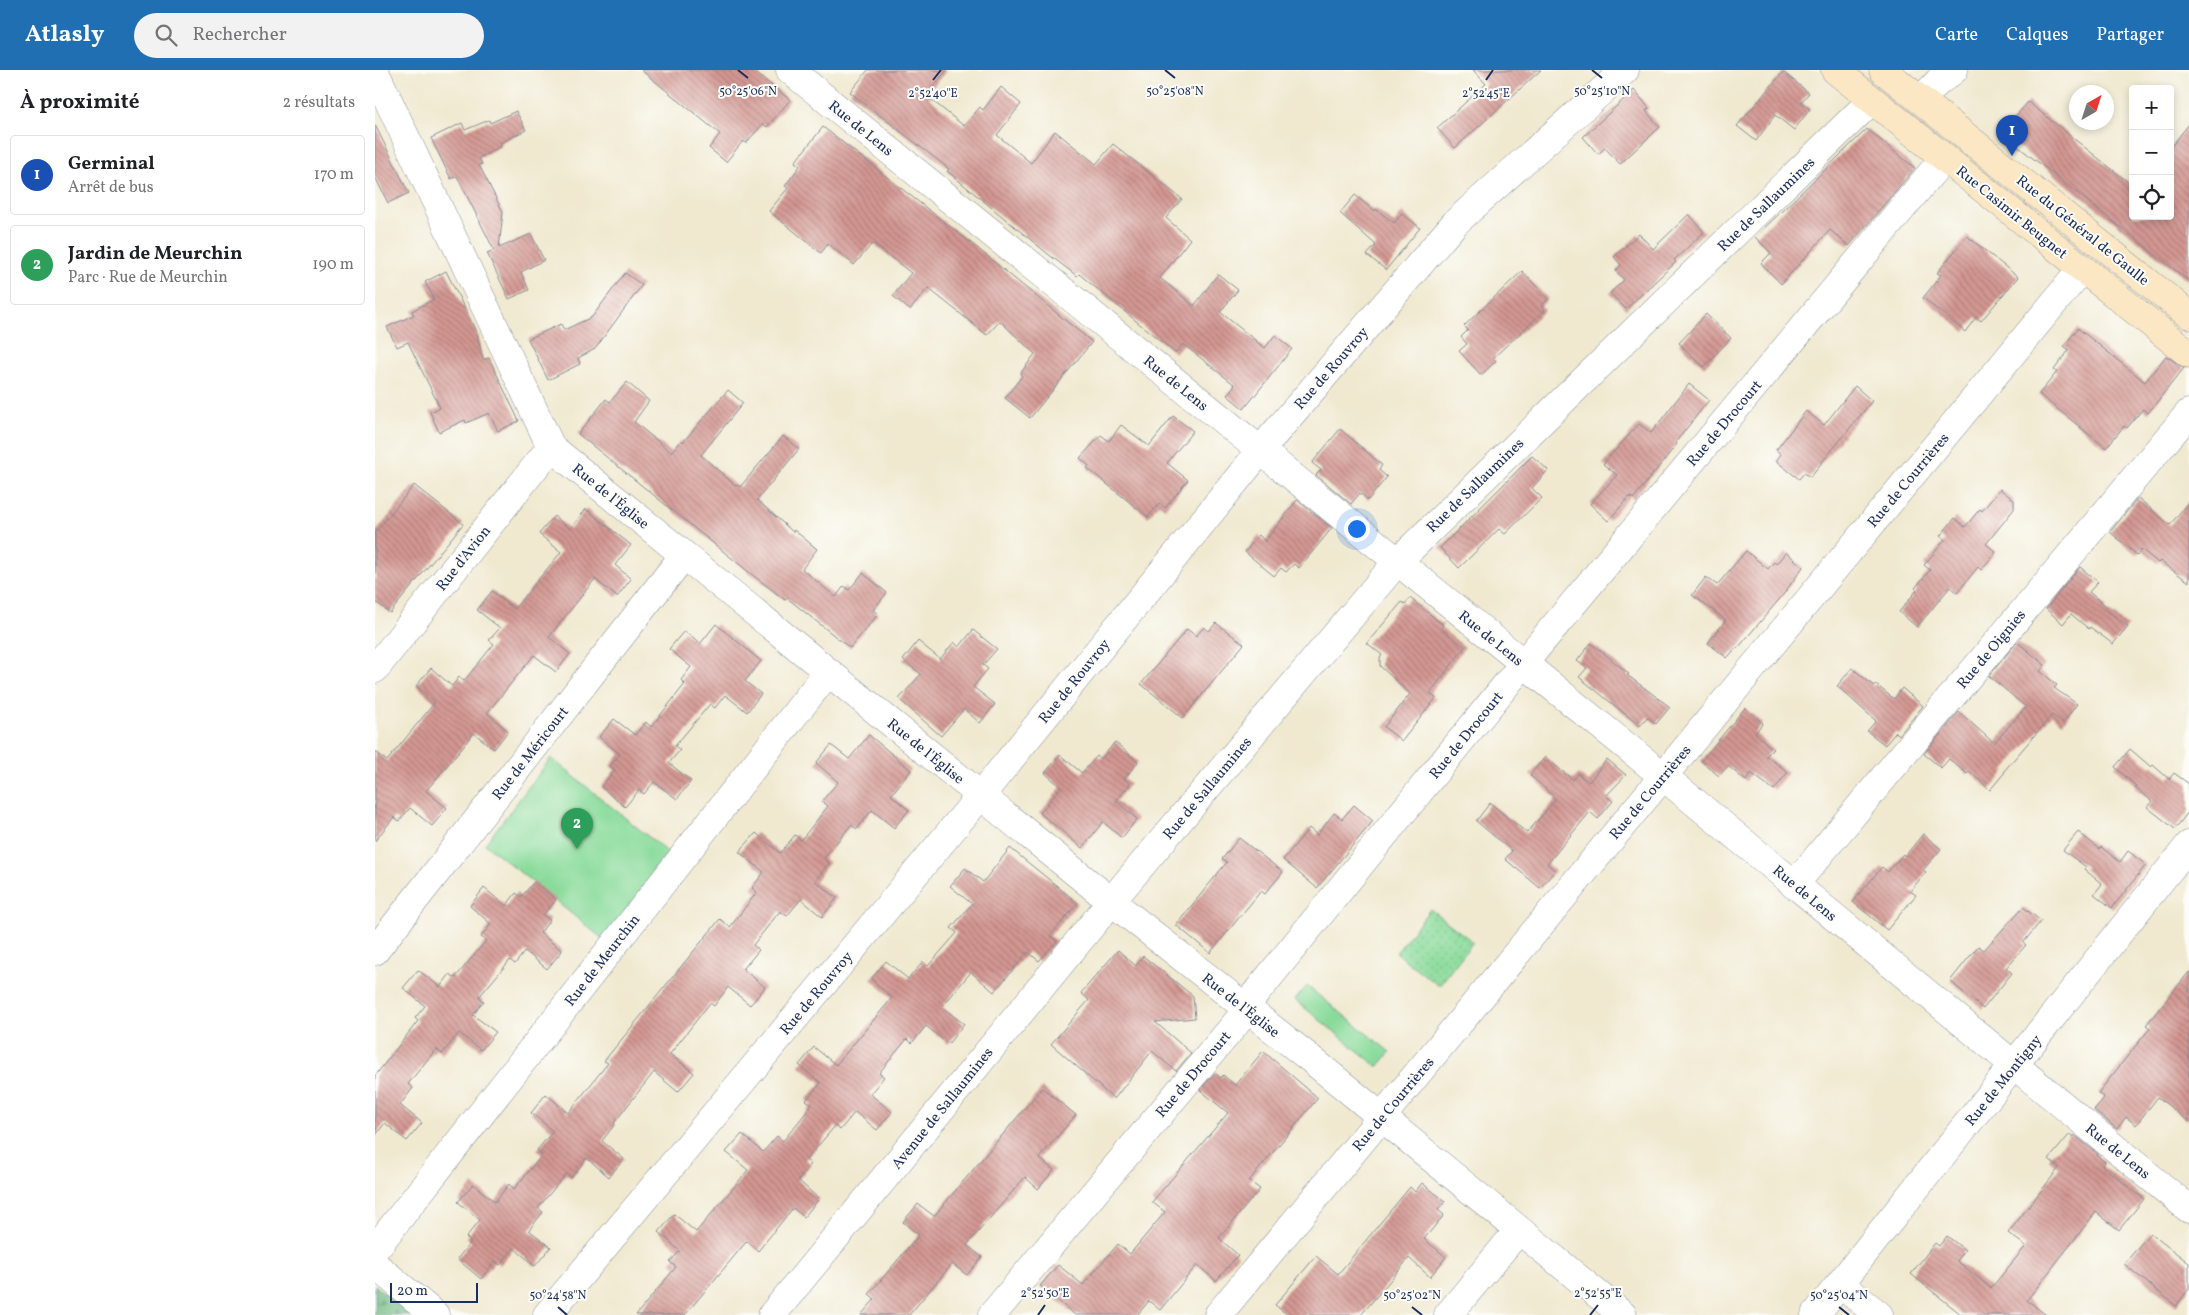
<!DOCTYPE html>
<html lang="fr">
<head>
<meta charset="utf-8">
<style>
	body { margin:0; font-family:Vollkorn,serif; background:#f2f2f2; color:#202124 }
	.controls { position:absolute; right:15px; top:15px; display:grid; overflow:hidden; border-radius:5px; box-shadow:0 2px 8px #0003 }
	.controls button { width:45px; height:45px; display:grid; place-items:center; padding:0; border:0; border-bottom:1px solid #e0e0e0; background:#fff; color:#202124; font:25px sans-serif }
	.compass { position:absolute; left:1694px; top:15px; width:45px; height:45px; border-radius:50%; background:#fff; box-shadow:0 2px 8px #0003; rotate:39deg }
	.scale { position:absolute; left:15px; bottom:12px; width:88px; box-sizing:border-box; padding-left:5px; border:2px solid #1b2f5e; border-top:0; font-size:14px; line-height:18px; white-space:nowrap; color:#1b2f5e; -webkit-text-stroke:4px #fdfcf7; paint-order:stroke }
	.you { position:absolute; left:981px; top:458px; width:18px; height:18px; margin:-12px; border:4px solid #fff; border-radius:50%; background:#1a73e8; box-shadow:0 0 0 8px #1a73e833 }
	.badge { display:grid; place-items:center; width:32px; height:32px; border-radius:50%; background:#1f6fb2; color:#fff; font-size:16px; font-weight:700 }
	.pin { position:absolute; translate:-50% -41px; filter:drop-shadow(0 1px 2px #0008) }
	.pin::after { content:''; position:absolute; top:26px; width:18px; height:15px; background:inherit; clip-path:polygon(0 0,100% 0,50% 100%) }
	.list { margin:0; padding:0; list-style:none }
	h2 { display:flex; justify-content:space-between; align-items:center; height:65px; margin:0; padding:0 20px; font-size:21px }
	h2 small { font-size:16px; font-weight:400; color:#757577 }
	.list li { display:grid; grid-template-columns:32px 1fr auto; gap:15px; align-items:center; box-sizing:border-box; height:80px; margin:0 10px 10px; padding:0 10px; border:1px solid #e0e0e0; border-radius:5px }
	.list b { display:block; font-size:19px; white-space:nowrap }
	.list p { margin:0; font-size:16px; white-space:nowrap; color:#757577 }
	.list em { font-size:16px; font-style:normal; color:#757577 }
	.icon { flex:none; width:28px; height:28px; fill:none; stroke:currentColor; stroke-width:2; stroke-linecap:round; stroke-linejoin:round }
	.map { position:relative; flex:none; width:1814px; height:1245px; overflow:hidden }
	header { display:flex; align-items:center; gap:30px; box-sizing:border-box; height:70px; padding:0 25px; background:#1f6fb2; color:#fff }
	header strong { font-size:24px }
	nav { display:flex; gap:28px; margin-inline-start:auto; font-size:18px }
	.search { width:350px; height:45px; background:#f2f2f2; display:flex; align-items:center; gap:12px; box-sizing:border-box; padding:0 18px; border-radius:28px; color:#757577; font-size:19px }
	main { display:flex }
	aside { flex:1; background:#fff }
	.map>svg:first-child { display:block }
	.forest { fill:url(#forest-firs); stroke:#457570 }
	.park { fill:url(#park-dots); stroke:#52857c }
	.garden { fill:#8adb9b; stroke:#52857c }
	.building { fill:url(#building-back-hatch) }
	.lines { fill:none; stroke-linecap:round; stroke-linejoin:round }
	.minor-casing { stroke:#868c97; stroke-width:29 }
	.secondary-casing { stroke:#868c97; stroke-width:29 }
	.minor { stroke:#fff; stroke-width:28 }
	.secondary { stroke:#fbe7c3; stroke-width:28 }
	.ticks { fill:none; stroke:#1b2f5e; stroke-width:2 }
	.labels { text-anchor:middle; stroke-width:4; stroke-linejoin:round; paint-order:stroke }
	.street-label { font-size:15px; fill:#1b2f5e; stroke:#fdfcf7 }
	.ticks-label { font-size:12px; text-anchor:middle; fill:#1b2f5e; stroke:#fdfcf7; stroke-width:4; stroke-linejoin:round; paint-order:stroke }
</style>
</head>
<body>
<header>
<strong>Atlasly</strong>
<div class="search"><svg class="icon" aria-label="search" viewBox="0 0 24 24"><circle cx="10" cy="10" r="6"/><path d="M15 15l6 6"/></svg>Rechercher</div>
<nav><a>Carte</a><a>Calques</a><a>Partager</a></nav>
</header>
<main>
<aside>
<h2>À proximité<small>2 résultats</small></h2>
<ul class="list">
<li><span class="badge" style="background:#1a4fb4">1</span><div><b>Germinal</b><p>Arrêt de bus</p></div><em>170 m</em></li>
<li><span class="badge" style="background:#2e9e5b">2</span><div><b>Jardin de Meurchin</b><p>Parc · Rue de Meurchin</p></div><em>190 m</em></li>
</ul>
</aside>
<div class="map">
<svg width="1814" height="1245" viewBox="0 0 1814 1245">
	<defs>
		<pattern id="forest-firs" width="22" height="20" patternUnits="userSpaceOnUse" patternTransform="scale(1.25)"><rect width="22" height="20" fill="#6fbb83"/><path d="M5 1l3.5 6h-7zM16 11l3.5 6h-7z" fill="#5a986e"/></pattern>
		<pattern id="park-dots" width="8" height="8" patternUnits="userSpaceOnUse" patternTransform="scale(1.25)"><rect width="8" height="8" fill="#8adb9b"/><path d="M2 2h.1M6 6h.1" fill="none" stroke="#76bc88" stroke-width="1.8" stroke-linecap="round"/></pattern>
		<pattern id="building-back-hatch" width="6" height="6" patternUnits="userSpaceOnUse" patternTransform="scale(1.25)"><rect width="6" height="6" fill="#d49792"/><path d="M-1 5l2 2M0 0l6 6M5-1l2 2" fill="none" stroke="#ab7c7a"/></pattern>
	</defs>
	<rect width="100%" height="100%" fill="#fdfcf7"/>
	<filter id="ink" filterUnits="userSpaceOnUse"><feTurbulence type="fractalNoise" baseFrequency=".02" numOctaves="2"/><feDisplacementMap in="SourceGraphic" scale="10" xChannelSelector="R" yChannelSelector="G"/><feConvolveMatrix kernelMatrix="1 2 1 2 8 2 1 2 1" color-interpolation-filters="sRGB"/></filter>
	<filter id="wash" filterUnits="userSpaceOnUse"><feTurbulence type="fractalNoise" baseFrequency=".0096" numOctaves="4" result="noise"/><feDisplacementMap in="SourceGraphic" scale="20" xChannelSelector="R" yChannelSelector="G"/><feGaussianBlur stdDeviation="1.12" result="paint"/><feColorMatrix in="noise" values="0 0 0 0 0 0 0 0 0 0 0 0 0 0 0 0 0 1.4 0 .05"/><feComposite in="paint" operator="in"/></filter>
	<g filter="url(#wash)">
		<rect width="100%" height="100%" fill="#f0e9d0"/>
		<!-- forest -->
		<path class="forest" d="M0,1215L36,1245H0Z"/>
		<!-- park -->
		<path class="park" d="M1055,839L1098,872L1064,916L1021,883Z"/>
		<!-- garden -->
		<g class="garden">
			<path d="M176,688L295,784L229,870L110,774Z"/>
			<path d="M932,916L1015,982L1003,997L920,930Z"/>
		</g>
		<g id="blocks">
			<!-- building -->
			<g class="building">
				<path d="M266,0H377L415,30L392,57L388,54L371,73L368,71L351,92L334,78L345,64Z"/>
				<path d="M493,0H572L553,23L556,25L554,28L589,56L605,37L608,40L626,17L646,34L622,65L656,93L680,61L721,94L738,74L807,129L791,148L815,169L785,208L819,236L843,204L863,220L845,242L890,278L900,265L917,279L869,339L852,325L860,315L808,274L800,283L704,204L702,206L673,184L572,101L574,99L475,22Z"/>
				<path d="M1098,0H1166L1080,78L1062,58L1111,14Z"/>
				<path d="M1408,2L1434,23L1426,32L1435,39L1419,60L1400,45L1381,71L1362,56Z"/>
				<path d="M1259,20L1274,38L1271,41L1285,57L1245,94L1230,78L1223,84L1208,67Z"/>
				<path d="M1653,32L1758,116V146H1795V78L1814,54V211L1631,67L1639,57L1634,54Z"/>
				<path d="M141,41L151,60L125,73L126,76L104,88L107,94L104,95L128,142L124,178L156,164L169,190L146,202L154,220L134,229L112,183L119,180L82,106L76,109L56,68L87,53L90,60L114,50L115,53Z"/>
				<path d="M0,55L34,123L13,133L0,107Z"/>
				<path d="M448,57L596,173L717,272L655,348L630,328L647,306L645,304L660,284L625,251L612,265L553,218L535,240L518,226L536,203L500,175L497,174L479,195L453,174L446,183L394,141L413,118L410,116L425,96L420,92Z"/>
				<path d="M1492,59L1540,98L1474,176L1455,160L1406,214L1386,193L1396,183L1380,167Z"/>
				<path d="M980,125L999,141L1001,139L1019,153L1027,143L1045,158L1011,200L992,185L1001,175L965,143Z"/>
				<path d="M1314,144L1329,162L1299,190L1301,192L1251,239L1235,223L1249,210L1241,201L1246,195L1239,187L1264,164L1278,179Z"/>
				<path d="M1592,166L1643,207L1606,251L1601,247L1590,262L1548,228L1566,205L1562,203Z"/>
				<path d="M71,201L102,264L108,290L114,288L144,351L123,361L114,343L91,353L90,350L64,362L55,342L65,338L33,272L22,277L12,257L39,245L37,241L59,229L50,212Z"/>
				<path d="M1147,201L1173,229L1166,236L1170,240L1118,288L1121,291L1106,305L1084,281L1092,274L1086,267L1093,260L1089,256Z"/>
				<path d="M250,203L267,215L220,279L203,288L205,294L173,310L153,269L186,254L189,260L217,247Z"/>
				<path d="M1331,244L1356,268L1329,297L1304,273Z"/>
				<path d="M1703,258L1770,312L1791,286L1809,298L1773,343L1768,339L1752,358L1749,356L1731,378L1664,324L1682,302L1679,300L1694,280L1689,276Z"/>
				<path d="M252,312L274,331L259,352L296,382L306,370L308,372L353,320L368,333L326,385L361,416L362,415L365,417L408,366L424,379L382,430L418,462L419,460L442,479L427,499L461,527L469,516L474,520L488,503L512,523L498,540L503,544L475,578L412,528L410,530L375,503L203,364L231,329L235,332Z"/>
				<path d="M1314,314L1334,330L1300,373L1302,374L1258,429L1255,426L1233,451L1215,434L1242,405L1228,394L1264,354L1276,363Z"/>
				<path d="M1480,316L1497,331L1435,407L1429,403L1424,409L1401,391L1406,384L1401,380L1431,341L1449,355Z"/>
				<path d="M798,346L818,361L792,393L813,410L790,438L784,434L773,447L712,398L714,396L705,388L726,365L734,371L746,355L774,376Z"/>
				<path d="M965,359L1007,395L1004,400L1012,407L993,430L985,423L976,434L941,405L946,400L937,393Z"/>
				<path d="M1157,386L1173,400L1157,418L1167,428L1130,464L1124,459L1084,498L1065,478Z"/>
				<path d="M39,415L88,454L15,543L0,531V463Z"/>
				<path d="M1625,419L1639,430V439L1611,474L1621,482L1606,500L1603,497L1582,523L1575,517L1542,557L1524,542L1542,520L1540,518L1555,500L1549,495L1570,470L1565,466L1580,448L1590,457L1605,439L1607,441Z"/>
				<path d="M1763,428L1795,455L1814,431V512L1785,491L1783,493L1766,479L1762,485L1735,462Z"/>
				<path d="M922,430L957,458L924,498L919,494L911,502L906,498L899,506L870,482L884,465L890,471Z"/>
				<path d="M211,439L256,475L240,495L256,509L242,527L220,509L174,567L195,584L181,602L159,585L112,643L133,661L119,679L99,663L51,721L72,738L57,756L35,738L24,751L19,747L0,771V681L12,691L60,632L41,616L56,598L77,616L84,607L89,611L119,574L114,570L125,558L102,540L117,521L139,539L186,482L164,464L179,446L195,459Z"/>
				<path d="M1371,481L1393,499L1399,492L1401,494L1411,482L1428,497L1408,525L1363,578L1362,577L1352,588L1333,573L1351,550L1317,525L1331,507L1342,515Z"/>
				<path d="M1705,497L1723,512L1714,522L1732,537L1730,539L1753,556L1738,574L1715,557L1714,559L1696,544L1688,554L1671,539Z"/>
				<path d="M1035,528L1068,555L1066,558L1090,577L1055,623L1061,628L1027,671L1009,657L1035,624L1005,596V588L1007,585L992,573L1027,532L1030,534Z"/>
				<path d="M841,553L869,574L808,648L766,614L812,559L821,566L829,557L834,561Z"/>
				<path d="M341,554L386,591L370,611L386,624L372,642L350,625L340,638L335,634L300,676L305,680L294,693L316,711L302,729L279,712L269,724L264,720L250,737L226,717L240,700L235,696L245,684L224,667L239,649L260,665L271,652L276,657L310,614L306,610L316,597L294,579L309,561L325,574Z"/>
				<path d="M598,560L622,579L608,595L613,599L598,617L620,634L605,653L589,639L566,666L524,629L546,604L528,590L543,571L565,589L579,572L584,577Z"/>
				<path d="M1642,572L1670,595L1665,601L1682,615L1679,618L1702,634L1688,653L1677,645L1629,701L1630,702L1615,720L1594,701L1592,704L1574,689L1566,698L1549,684L1584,642L1619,673L1651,637L1614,606Z"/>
				<path d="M1216,573L1254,604L1252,605L1295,637L1281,654L1272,647L1265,656L1204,607L1212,598L1202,591Z"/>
				<path d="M1477,598L1499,616L1500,614L1519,629L1527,618L1548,636L1524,665L1521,662L1510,675L1492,661L1501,651L1462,616Z"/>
				<path d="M1370,638L1388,653L1380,663L1398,679L1391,686L1413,702L1399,720L1376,703L1371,711L1353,696L1344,706L1326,691Z"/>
				<path d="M494,665L536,700L516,725L534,740L519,758L497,740L482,759L476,755L449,788L454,793L440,811L462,828L447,847L426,829L412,846L405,841L378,875L384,880L368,899L390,917L383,926L375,935L353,917L339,936L335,933L295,984L319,1003L303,1022L279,1002L239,1053L240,1054L227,1071L249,1089L234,1107L212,1088L196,1108L191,1104L163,1138L168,1142L154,1160L176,1177L160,1196L139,1178L125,1195L120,1191L106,1209L82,1189L96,1172L91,1167L105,1150L83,1132L98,1114L120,1132L134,1114L139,1119L167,1085L162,1080L178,1061L156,1043L171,1024L193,1043L233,993L229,991L345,849L355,857L382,822L377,818L389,802L364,782L381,763L405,783L420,765L426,770L453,736L447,731L463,712L441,693L456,675L474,689Z"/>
				<path d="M740,672L763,692L749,709L755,714L741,731L762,749L747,768L728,752L707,778L665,743L686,717L670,703L685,685L707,703L722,686L726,689Z"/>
				<path d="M1755,679L1776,697L1778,695L1794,709L1799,703L1814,714V741L1800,759L1772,737L1777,731L1760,718L1761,716L1740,697Z"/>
				<path d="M1170,687L1198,710L1203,704L1214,712L1232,689L1251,705L1231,726L1238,731L1223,749L1215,742L1172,794L1180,801L1165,818L1130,789L1137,781L1101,751L1115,733L1152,763L1181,729L1155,705Z"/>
				<path d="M979,735L998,751L942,818L908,790L934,758L942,765L959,743L967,749Z"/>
				<path d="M1703,762L1725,779L1726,777L1745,792L1753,781L1771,795L1737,838L1719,824L1727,814L1709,799L1711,797L1688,780Z"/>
				<path d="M1548,764L1566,779L1548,800L1551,802L1535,821L1541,825L1512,860L1478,832L1507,797L1513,802L1528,784L1530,786Z"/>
				<path d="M864,768L908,802L890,824L886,821L835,883L801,855L852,792L847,789Z"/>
				<path d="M635,778L703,833L675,866L682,871L664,891L653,882L619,922L596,902L567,937L589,954L573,974L551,956L537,973L532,969L504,1003L509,1007L495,1024L517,1042L502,1060L480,1042L465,1060L460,1056L431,1090L436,1094L423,1110L444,1129L429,1147L418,1138L383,1181L372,1171L310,1245H261L301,1197L295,1192L305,1181L284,1162L299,1144L321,1162L359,1117L373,1100L351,1082L367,1064L388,1082L402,1066L408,1071L437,1035L431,1030L446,1013L424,995L439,977L461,995L517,928L496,909L511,891L533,909L548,892L553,896L582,863L576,858L597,834L575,816L590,798L608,812Z"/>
				<path d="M159,812L181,830L168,845L175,850L165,863L187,881L172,899L150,881L140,894L135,890L104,927L109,931L98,945L121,962L106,980L84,963L67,984L61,979L33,1014L38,1018L25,1035L47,1053L32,1071L10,1053L0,1066V1006L43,951L40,948L50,936L28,918L43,900L65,917L75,904L80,908L111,871L106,867L116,854L95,836L109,818L131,836L141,823L146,827Z"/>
				<path d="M1648,837L1666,851L1648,873L1651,875L1631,898L1637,903L1608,939L1575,911L1603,876L1609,880Z"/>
				<path d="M743,880L761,896L768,886L818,926L820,948L780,952L816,983L801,1001L777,981L739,1029L676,974L714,930L706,923Z"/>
				<path d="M1814,902V1052L1783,1027L1761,1055L1751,1047L1742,1059L1719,1040L1729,1028L1723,1023L1775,958L1771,955Z"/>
				<path d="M888,981L943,1028L874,1111L885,1119L844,1168L863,1185L841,1211L822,1195L785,1240L774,1231L762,1245H700L665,1216L683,1195L708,1215L743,1174L755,1184L790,1142L777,1132L853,1043L825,1020L840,1003L846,1008L848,1005L860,1015Z"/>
				<path d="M667,1018L701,1045L664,1088L679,1100L663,1119L650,1107L592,1175L607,1187L592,1205L577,1194L534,1245H486L500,1229L494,1224L544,1165L528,1152L543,1134L559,1146Z"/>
				<path d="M1695,1064L1698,1067L1699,1065L1723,1084L1722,1086L1730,1092L1727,1096L1769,1129L1744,1160L1721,1142L1652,1230L1671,1245H1587L1536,1204L1560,1173L1564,1176L1572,1166L1590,1180L1582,1191L1616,1218L1651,1176L1633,1163L1684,1098L1674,1089Z"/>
				<path d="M1047,1113L1070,1131L1063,1140L1069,1145L1049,1169L1071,1187L1055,1207L1034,1188L986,1245H913L900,1235L941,1186L963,1204L1035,1117L1040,1122Z"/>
				<path d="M1775,1163L1814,1193V1219L1801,1236L1749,1194Z"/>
			</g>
		</g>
	</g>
	<g filter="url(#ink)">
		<use href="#blocks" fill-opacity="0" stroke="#868c97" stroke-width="1"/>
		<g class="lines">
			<!-- minor casing -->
			<g class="minor-casing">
				<g id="minor">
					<path d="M415,0L1288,706L1814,1139"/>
					<path d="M0,2L176,377L737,832L937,990L1248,1245"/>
					<path d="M1546,30L1563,12L1579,0"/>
					<path d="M0,599L176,377"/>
					<path d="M1419,815L1814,343"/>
					<path d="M0,881L309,485"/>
					<path d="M0,1179L453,602"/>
					<path d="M0,1195L60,1245"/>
					<path d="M1465,1214L1504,1245"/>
					<path d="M172,1245L606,725L895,369L1080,153L1250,0"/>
					<path d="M397,1245L749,816L1022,492L1497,30"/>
					<path d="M617,1245L873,939L877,928L1148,594L1569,88"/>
					<path d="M843,1245L1707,199"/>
					<path d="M1073,1245L1143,1161"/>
					<path d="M1440,1245L1814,775"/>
				</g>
			</g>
			<!-- secondary casing -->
			<g class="secondary-casing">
				<g id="secondary">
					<path d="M1460,0L1814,284"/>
					<path d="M1508,0L1814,245"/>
				</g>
			</g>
			<!-- minor -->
			<use href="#minor" class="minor"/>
			<!-- secondary -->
			<use href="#secondary" class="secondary"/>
		</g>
	</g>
	<!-- ticks -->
	<path class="ticks" d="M363,0L373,8M790,0L800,8M1217,0L1227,8M558,10L566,0M1111,10L1118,0M183,1237L192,1245M1037,1237L1047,1245M1464,1237L1474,1245M663,1245L670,1235M1215,1245L1223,1235"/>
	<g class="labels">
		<!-- street labels -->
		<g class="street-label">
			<text transform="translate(486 58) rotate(39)" y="5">Rue de Lens</text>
			<text transform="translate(1391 134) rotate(-44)" y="5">Rue de Sallaumines</text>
			<text transform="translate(1637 142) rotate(39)" y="5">Rue Casimir Beugnet</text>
			<text transform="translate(1708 160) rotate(39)" y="5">Rue du Général de Gaulle</text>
			<text transform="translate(956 298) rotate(-49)" y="5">Rue de Rouvroy</text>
			<text transform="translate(801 313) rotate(39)" y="5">Rue de Lens</text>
			<text transform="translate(1349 353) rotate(-50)" y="5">Rue de Drocourt</text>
			<text transform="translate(1533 410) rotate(-50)" y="5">Rue de Courrières</text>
			<text transform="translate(1100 415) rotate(-44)" y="5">Rue de Sallaumines</text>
			<text transform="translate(236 426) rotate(39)" y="5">Rue de l'Église</text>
			<text transform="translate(88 488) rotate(-52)" y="5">Rue d'Avion</text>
			<text transform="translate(1116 568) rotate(39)" y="5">Rue de Lens</text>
			<text transform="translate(1616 579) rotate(-50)" y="5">Rue de Oignies</text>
			<text transform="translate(699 611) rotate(-51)" y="5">Rue de Rouvroy</text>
			<text transform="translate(1091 665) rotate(-51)" y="5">Rue de Drocourt</text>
			<text transform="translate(551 681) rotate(39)" y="5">Rue de l'Église</text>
			<text transform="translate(155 683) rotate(-52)" y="5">Rue de Méricourt</text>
			<text transform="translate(832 718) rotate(-50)" y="5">Rue de Sallaumines</text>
			<text transform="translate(1275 722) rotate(-50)" y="5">Rue de Courrières</text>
			<text transform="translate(1430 823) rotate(40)" y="5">Rue de Lens</text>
			<text transform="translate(227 890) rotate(-52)" y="5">Rue de Meurchin</text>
			<text transform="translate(441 923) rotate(-50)" y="5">Rue de Rouvroy</text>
			<text transform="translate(866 935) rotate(38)" y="5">Rue de l'Église</text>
			<text transform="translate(818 1004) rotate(-50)" y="5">Rue de Drocourt</text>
			<text transform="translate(1628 1010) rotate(-51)" y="5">Rue de Montigny</text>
			<text transform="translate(1018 1034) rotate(-50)" y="5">Rue de Courrières</text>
			<text transform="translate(567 1038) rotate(-51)" y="5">Avenue de Sallaumines</text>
			<text transform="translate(1743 1081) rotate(39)" y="5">Rue de Lens</text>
		</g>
	</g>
	<g class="ticks-label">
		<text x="373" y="25">50°25'06"N</text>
		<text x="1227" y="25">50°25'10"N</text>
		<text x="800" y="25">50°25'08"N</text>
		<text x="558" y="27">2°52'40"E</text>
		<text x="1111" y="27">2°52'45"E</text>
		<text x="670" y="1227">2°52'50"E</text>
		<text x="1223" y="1227">2°52'55"E</text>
		<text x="183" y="1229">50°24'58"N</text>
		<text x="1037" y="1229">50°25'02"N</text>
		<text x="1464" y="1229">50°25'04"N</text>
	</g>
</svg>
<div class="controls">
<button>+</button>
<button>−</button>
<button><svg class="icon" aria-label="locate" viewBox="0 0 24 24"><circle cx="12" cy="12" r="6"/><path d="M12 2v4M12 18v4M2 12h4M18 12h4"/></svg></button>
</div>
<svg class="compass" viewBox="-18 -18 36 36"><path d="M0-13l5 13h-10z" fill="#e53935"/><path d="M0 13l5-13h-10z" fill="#757577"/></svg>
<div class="scale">20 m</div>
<div class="you"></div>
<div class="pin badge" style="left:1637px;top:86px;background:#1a4fb4">1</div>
<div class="pin badge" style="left:202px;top:779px;background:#2e9e5b">2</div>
</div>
</main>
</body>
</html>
